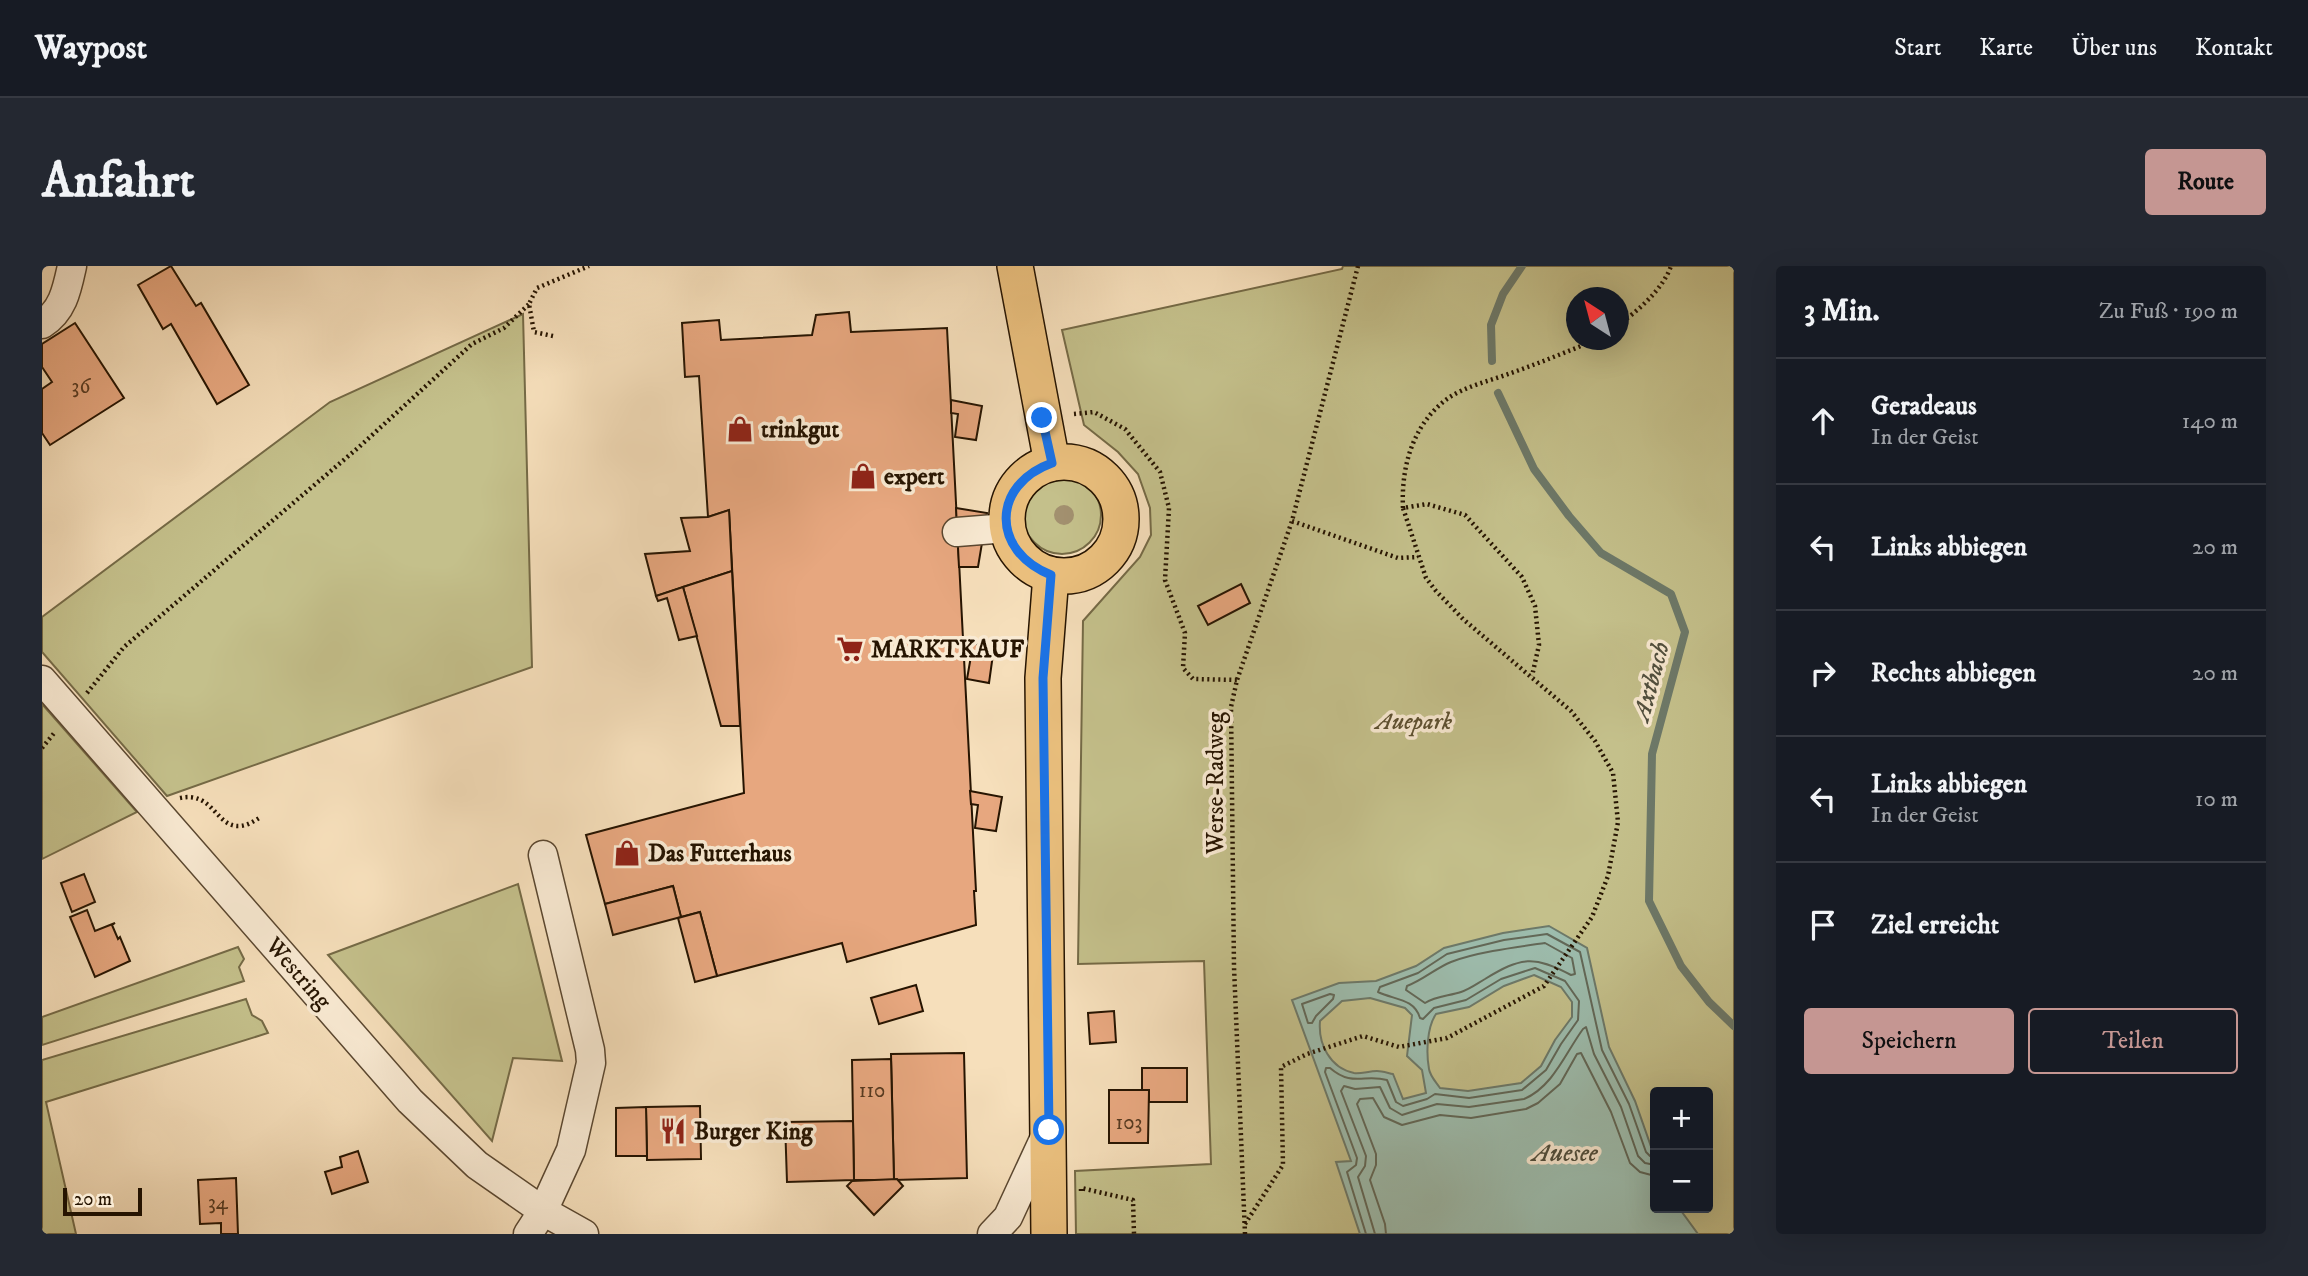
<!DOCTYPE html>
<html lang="de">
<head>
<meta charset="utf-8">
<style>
	body { margin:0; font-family:"IM FELL DW Pica",serif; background:#242831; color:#f1f3f6 }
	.controls { position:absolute; right:21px; bottom:21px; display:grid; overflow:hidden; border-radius:7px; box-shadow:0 7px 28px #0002 }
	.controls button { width:63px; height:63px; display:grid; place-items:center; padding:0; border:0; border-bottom:2px solid #363941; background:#171b24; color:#f1f3f6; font:35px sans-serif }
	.compass { position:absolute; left:1524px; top:21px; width:63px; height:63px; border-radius:50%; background:#171b24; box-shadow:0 7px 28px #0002; rotate:324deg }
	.scale { position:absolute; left:21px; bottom:18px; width:79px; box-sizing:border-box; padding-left:7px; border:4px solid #261401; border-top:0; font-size:19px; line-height:24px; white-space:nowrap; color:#261401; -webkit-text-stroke:5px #f9ead3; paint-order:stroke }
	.stop { position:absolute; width:21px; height:21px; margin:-16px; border:5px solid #1a73e8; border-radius:50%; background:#fff }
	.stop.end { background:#1a73e8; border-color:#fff; box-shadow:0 2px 7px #0008 }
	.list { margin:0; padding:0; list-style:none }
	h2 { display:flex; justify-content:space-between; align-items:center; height:91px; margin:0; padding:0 28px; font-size:30px }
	h2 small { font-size:23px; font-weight:400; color:#9ea1a6 }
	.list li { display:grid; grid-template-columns:46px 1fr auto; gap:21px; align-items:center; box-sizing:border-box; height:126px; padding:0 28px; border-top:2px solid #363941 }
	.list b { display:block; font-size:26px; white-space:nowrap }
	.list p { margin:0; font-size:23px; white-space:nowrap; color:#9ea1a6 }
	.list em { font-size:23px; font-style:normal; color:#9ea1a6 }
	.actions { display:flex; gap:14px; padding:21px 28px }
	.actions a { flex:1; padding:16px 0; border:2px solid #c59692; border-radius:7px; text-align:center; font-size:24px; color:#c59692 }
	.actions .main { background:#c59692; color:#111 }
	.icon { flex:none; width:38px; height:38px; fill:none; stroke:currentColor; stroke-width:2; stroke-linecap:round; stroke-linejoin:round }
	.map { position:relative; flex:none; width:1692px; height:968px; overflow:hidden; border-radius:7px }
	header { display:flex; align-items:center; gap:42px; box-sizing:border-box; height:98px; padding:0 35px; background:#171b24; border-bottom:2px solid #363941 }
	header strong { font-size:33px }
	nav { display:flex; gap:38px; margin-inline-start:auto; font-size:24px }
	.intro { display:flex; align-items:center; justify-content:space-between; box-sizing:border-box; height:168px; padding:0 42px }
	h1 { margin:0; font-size:49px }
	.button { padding:18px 32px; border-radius:7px; background:#c59692; color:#111; font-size:24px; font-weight:700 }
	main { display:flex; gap:42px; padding:0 42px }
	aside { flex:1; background:#171b24; border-radius:7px; box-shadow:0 7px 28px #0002 }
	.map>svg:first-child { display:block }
	.green { fill:#c4c08b; stroke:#756a46; stroke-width:2; fill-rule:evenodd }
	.water { fill:#9dbdae; stroke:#6d7969; stroke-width:2; fill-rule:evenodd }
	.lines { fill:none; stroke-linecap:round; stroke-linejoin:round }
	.shore { stroke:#626858; stroke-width:2 }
	.stream { stroke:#6d7969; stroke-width:8 }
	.building { fill:#e7a77f; stroke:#261401; stroke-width:2 }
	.minor-casing { stroke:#5a4730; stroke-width:31 }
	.major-casing { stroke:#261401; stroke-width:38 }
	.path { stroke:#261401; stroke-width:4.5; stroke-dasharray:2 3.5; stroke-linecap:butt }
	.minor { stroke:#f9ead3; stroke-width:28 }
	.major { stroke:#ebc07e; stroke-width:35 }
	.tree { fill:#a2906f }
	.route { stroke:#1a73e8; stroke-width:9 }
	.labels { text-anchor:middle; stroke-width:7; stroke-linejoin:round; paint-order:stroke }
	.number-label { font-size:21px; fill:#563920 }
	.poi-label { font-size:24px; font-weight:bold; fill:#261401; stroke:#f9ead3; text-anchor:start }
	.park-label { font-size:24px; font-style:italic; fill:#5d5031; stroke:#f9ead3 }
	.street-label { font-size:24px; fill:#261401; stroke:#f9ead3 }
	.water-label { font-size:26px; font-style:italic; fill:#504f3e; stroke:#f9ead3 }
</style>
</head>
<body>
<header>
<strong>Waypost</strong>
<nav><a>Start</a><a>Karte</a><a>Über uns</a><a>Kontakt</a></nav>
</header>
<div class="intro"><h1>Anfahrt</h1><a class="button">Route</a></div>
<main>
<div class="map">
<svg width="1692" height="968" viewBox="0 0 1692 968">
	<rect width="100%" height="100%" fill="#f6dfbb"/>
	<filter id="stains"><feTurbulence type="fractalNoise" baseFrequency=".00286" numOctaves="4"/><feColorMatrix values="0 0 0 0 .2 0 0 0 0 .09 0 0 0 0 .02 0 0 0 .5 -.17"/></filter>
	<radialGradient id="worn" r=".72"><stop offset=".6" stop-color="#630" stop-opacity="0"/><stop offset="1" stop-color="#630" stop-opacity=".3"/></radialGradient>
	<!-- green -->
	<g class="green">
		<path d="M1301,0H1692V968H1034L1033,905L1169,898L1162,695L1036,698L1041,355L1098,291L1109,269L1108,242L1096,208L1076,186L1042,159L1020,64L1300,3ZM1534,32H1576V74H1534ZM1613,826H1666V942H1613Z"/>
		<path d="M481,48L490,401L125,530L0,386V351L288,136Z"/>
		<circle cx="1020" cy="249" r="39"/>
		<path d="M0,438L95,546L0,593Z"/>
		<path d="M476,618L520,795L471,792L450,875L286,689Z"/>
		<path d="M196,681L202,693L197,701L202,715L0,779V751Z"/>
		<path d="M204,733L210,749L220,755L226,767L4,836L34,968H0V794Z"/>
	</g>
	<!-- water -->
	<path class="water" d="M1507,660L1545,682L1567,781L1593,835L1613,892V942H1637L1656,968H1318L1294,896L1309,895L1250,734L1297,717L1334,715L1374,700L1402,682L1461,667ZM1492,709L1519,721L1530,736V751L1513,774L1499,800L1479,817L1426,825L1398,822C1394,816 1388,810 1387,803C1384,787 1385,761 1394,748L1427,741L1462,720ZM1328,732L1363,742L1370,749L1365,790L1380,804L1384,827L1361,833L1351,808C1346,807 1340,805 1335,805C1327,805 1319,808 1312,807C1288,802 1276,778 1278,755L1300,735Z"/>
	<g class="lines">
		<!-- shore -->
		<g class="shore">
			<path d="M1503,677L1530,692L1533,708L1529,709C1492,689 1479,691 1443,713C1436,717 1428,723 1419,726C1407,730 1394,730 1383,737L1364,724L1365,720C1381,714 1394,702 1409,696C1435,686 1475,681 1503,677Z"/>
			<path d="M1288,728L1292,729L1291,733L1274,750L1270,757H1266L1260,738Z"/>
			<path d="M1324,968L1305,906L1314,899L1315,892L1283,806L1284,802H1288C1310,821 1322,808 1345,814L1354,836L1361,840L1385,833L1393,828L1427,832L1480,824L1504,804L1519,778L1536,754L1537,735L1523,715L1493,702L1459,713L1424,734L1392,742L1381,753L1378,752C1372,732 1352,734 1336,726L1338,721L1376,707L1405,688L1462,674L1505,668L1538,686L1560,784L1587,838L1604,886L1608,890H1613"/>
			<path d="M1333,968L1316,911L1323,900L1324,890L1299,825L1302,820L1313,823L1338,821L1348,842L1360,849L1395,838L1427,841L1482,833C1511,821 1524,786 1541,763L1544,761L1552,788L1579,841L1596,890L1603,897L1613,899"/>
			<path d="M1344,968L1343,958L1328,914L1334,899V888L1315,838L1318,833L1331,832L1342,851L1360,859L1398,849L1429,852L1484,843L1496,837L1518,818L1535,788L1539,787L1569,846L1588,897L1598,906L1613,910"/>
		</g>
		<!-- stream -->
		<g class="stream">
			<path d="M1450,95L1449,59L1461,28L1480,0"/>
			<path d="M1456,127L1492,203L1527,250L1559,287L1629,328L1643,366L1610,488L1607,635L1639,700L1667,736L1692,760"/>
		</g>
	</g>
	<!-- building -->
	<g class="building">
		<path d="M129,0L154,40L159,37L207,119L175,138L129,58L121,63L96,19Z"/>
		<path d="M807,46L809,66L905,62L934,625H932L934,659L805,696L800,677L675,710L658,646L639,651L631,620L563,638L544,569L702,527L687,244L666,251L657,110L643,111L640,57L677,54L679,74L770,69L774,49Z"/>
		<path d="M33,57L82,132L8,179L0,167V123L10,116L0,101V78Z"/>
		<path d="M909,134L940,140L934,174L913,171L916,148L909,147Z"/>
		<path d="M914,242L945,247L936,301H917Z"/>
		<path d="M687,244L690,305L614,330L603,288L648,285L639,252L666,251Z"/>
		<path d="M690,305L698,460H679L641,321Z"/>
		<path d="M1199,318L1208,337L1166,359L1156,340Z"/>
		<path d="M641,321L655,370L637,374L625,332L616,335L614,330Z"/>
		<path d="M921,376L952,381L947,417L925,413L929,390L922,389Z"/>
		<path d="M928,525L960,531L954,565L933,562L936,539L929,538Z"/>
		<path d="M42,608L53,636L30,646L19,617Z"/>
		<path d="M631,620L639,651L571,669L563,638Z"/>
		<path d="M45,644L53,665L73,657L70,659L76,673L78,671L88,695L53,711L28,651Z"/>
		<path d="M658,646L675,710L653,716L636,652Z"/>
		<path d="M874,719L881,745L837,758L829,732Z"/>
		<path d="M1072,745L1074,776L1048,778L1046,747Z"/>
		<path d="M922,787L925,912L852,914L849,788Z"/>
		<path d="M849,793L852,914H812L810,794Z"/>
		<path d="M1100,802H1145V836H1107V824H1100Z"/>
		<path d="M1067,824H1107L1106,877H1067Z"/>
		<path d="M658,840L659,893L605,894L604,841Z"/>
		<path d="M604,841L605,890H574V842Z"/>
		<path d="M811,855L812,914L745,916L743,856Z"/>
		<path d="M316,885L326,916L290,928L283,906L300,901L298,891Z"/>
		<path d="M194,912L196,968H179V957L158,958L156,914Z"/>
		<path d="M855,913L861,920L832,949L805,920L810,915Z"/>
	</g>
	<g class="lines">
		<!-- minor casing -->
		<g class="minor-casing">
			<g id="minor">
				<path d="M0,58C21,45 25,23 30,0"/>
				<path d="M915,266L965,262"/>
				<path d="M0,414L368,835L435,899L501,945L542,968"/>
				<path d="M486,968L501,945L529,884L549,797L548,784L501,589"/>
				<path d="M950,968L966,951L1004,869"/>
			</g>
		</g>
		<!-- major casing -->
		<g class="major-casing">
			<g id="major">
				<path d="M973,0L1010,197"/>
				<circle cx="1022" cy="253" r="57"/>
				<path d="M1007,968L1001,412L1009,309"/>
			</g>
		</g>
		<!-- path -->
		<g class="path">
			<path d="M1576,59C1596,45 1621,23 1629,0"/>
			<path d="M511,70L492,66L487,38L495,22L547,0"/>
			<path d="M1032,148L1052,146L1083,163L1118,206L1127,242L1123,314L1143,367L1141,402L1151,413L1195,414"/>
			<path d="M1361,242C1359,202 1370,159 1405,133C1423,120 1448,115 1469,107C1498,97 1526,85 1554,74"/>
			<path d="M1250,255L1356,292L1376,291"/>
			<path d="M45,427L82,381L317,181L430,78L462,62L487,38"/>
			<path d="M0,482L13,466"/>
			<path d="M138,532C171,525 174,561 197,560C205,560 212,555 219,551"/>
			<path d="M1039,925V922L1091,934L1092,968"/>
			<path d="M1203,958L1241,899L1239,801L1265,788L1321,770L1357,781L1405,772L1502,720L1550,651L1566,610L1576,556L1571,507L1553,475L1529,445L1421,353L1394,325L1384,312L1361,242L1385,238L1423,249L1480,311L1493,340L1497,379L1490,410"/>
			<path d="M1203,968L1192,701L1189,441L1195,414L1250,255L1316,0"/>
		</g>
		<!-- minor -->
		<use href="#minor" class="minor"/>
		<!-- major -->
		<use href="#major" class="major"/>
	</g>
	<!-- trees -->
	<circle class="tree" cx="1022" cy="249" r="10"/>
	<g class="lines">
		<!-- route -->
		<path class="route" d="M1000,152L1010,197C949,219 949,285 1009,309L1001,412L1007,864"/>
	</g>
	<!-- icons -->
	<defs>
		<g id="shop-bare" transform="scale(2.1)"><path d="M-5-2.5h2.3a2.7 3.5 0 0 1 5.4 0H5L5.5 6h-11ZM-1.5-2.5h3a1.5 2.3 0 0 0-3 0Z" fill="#8f2418" stroke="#f9ead3" stroke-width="2.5" paint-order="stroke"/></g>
		<g id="supermarket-bare" transform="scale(2.1)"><path d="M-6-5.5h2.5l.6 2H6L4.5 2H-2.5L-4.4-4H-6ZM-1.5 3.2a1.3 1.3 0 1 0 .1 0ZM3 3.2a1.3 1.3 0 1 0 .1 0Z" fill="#8f2418" stroke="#f9ead3" stroke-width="2.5" paint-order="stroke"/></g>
		<g id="restaurant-bare" transform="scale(2.1)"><path d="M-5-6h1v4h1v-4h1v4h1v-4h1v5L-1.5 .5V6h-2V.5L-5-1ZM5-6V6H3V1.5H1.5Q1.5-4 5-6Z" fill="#8f2418" stroke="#f9ead3" stroke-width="2.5" paint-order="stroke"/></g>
	</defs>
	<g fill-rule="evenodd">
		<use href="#shop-bare" x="698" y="163"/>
		<use href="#shop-bare" x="821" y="210"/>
		<use href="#supermarket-bare" x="808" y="383"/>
		<use href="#shop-bare" x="585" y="587"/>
		<use href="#restaurant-bare" x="631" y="865"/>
	</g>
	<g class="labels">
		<!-- number labels -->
		<g class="number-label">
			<text x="39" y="127">36</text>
			<text x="830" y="831">110</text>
			<text x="1087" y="863">103</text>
			<text x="176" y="943">34</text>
		</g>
		<!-- poi labels -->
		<g class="poi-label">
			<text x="719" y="171">trinkgut</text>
			<text x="842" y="218">expert</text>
			<text x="829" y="391">MARKTKAUF</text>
			<text x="606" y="595">Das Futterhaus</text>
			<text x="652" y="873">Burger King</text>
		</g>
		<!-- park labels -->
		<g class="park-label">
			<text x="1372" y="463">Auepark</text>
		</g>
		<!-- street labels -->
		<g class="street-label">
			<text transform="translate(1173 517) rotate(-90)" y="8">Werse-Radweg</text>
			<text transform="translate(257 707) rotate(49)" y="8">Westring</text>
		</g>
		<!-- water labels -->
		<g class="water-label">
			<text transform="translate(1608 415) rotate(-75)" y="9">Axtbach</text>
			<text x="1523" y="895">Auesee</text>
		</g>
	</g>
	<rect width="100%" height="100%" filter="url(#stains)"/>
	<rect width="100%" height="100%" fill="url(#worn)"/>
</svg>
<div class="controls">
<button>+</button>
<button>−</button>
</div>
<svg class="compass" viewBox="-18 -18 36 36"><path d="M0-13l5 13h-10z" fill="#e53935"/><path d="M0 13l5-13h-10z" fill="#9ea1a6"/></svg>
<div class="scale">20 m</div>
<div class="stop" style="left:1007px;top:864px"></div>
<div class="stop end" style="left:1000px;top:152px"></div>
</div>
<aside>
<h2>3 Min.<small>Zu Fuß · 190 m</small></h2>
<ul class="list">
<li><svg class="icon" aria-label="ahead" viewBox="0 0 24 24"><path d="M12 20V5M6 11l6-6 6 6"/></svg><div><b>Geradeaus</b><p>In der Geist</p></div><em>140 m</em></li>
<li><svg class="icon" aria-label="left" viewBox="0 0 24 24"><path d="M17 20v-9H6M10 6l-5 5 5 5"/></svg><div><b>Links abbiegen</b></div><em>20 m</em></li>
<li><svg class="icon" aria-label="right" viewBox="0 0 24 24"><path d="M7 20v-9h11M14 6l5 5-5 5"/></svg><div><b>Rechts abbiegen</b></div><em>20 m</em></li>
<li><svg class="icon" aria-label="left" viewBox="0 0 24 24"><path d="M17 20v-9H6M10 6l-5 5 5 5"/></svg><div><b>Links abbiegen</b><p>In der Geist</p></div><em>10 m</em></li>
<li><svg class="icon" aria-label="arrive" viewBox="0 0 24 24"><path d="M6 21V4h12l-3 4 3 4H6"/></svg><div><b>Ziel erreicht</b></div></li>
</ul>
<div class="actions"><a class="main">Speichern</a><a>Teilen</a></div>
</aside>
</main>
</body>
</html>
